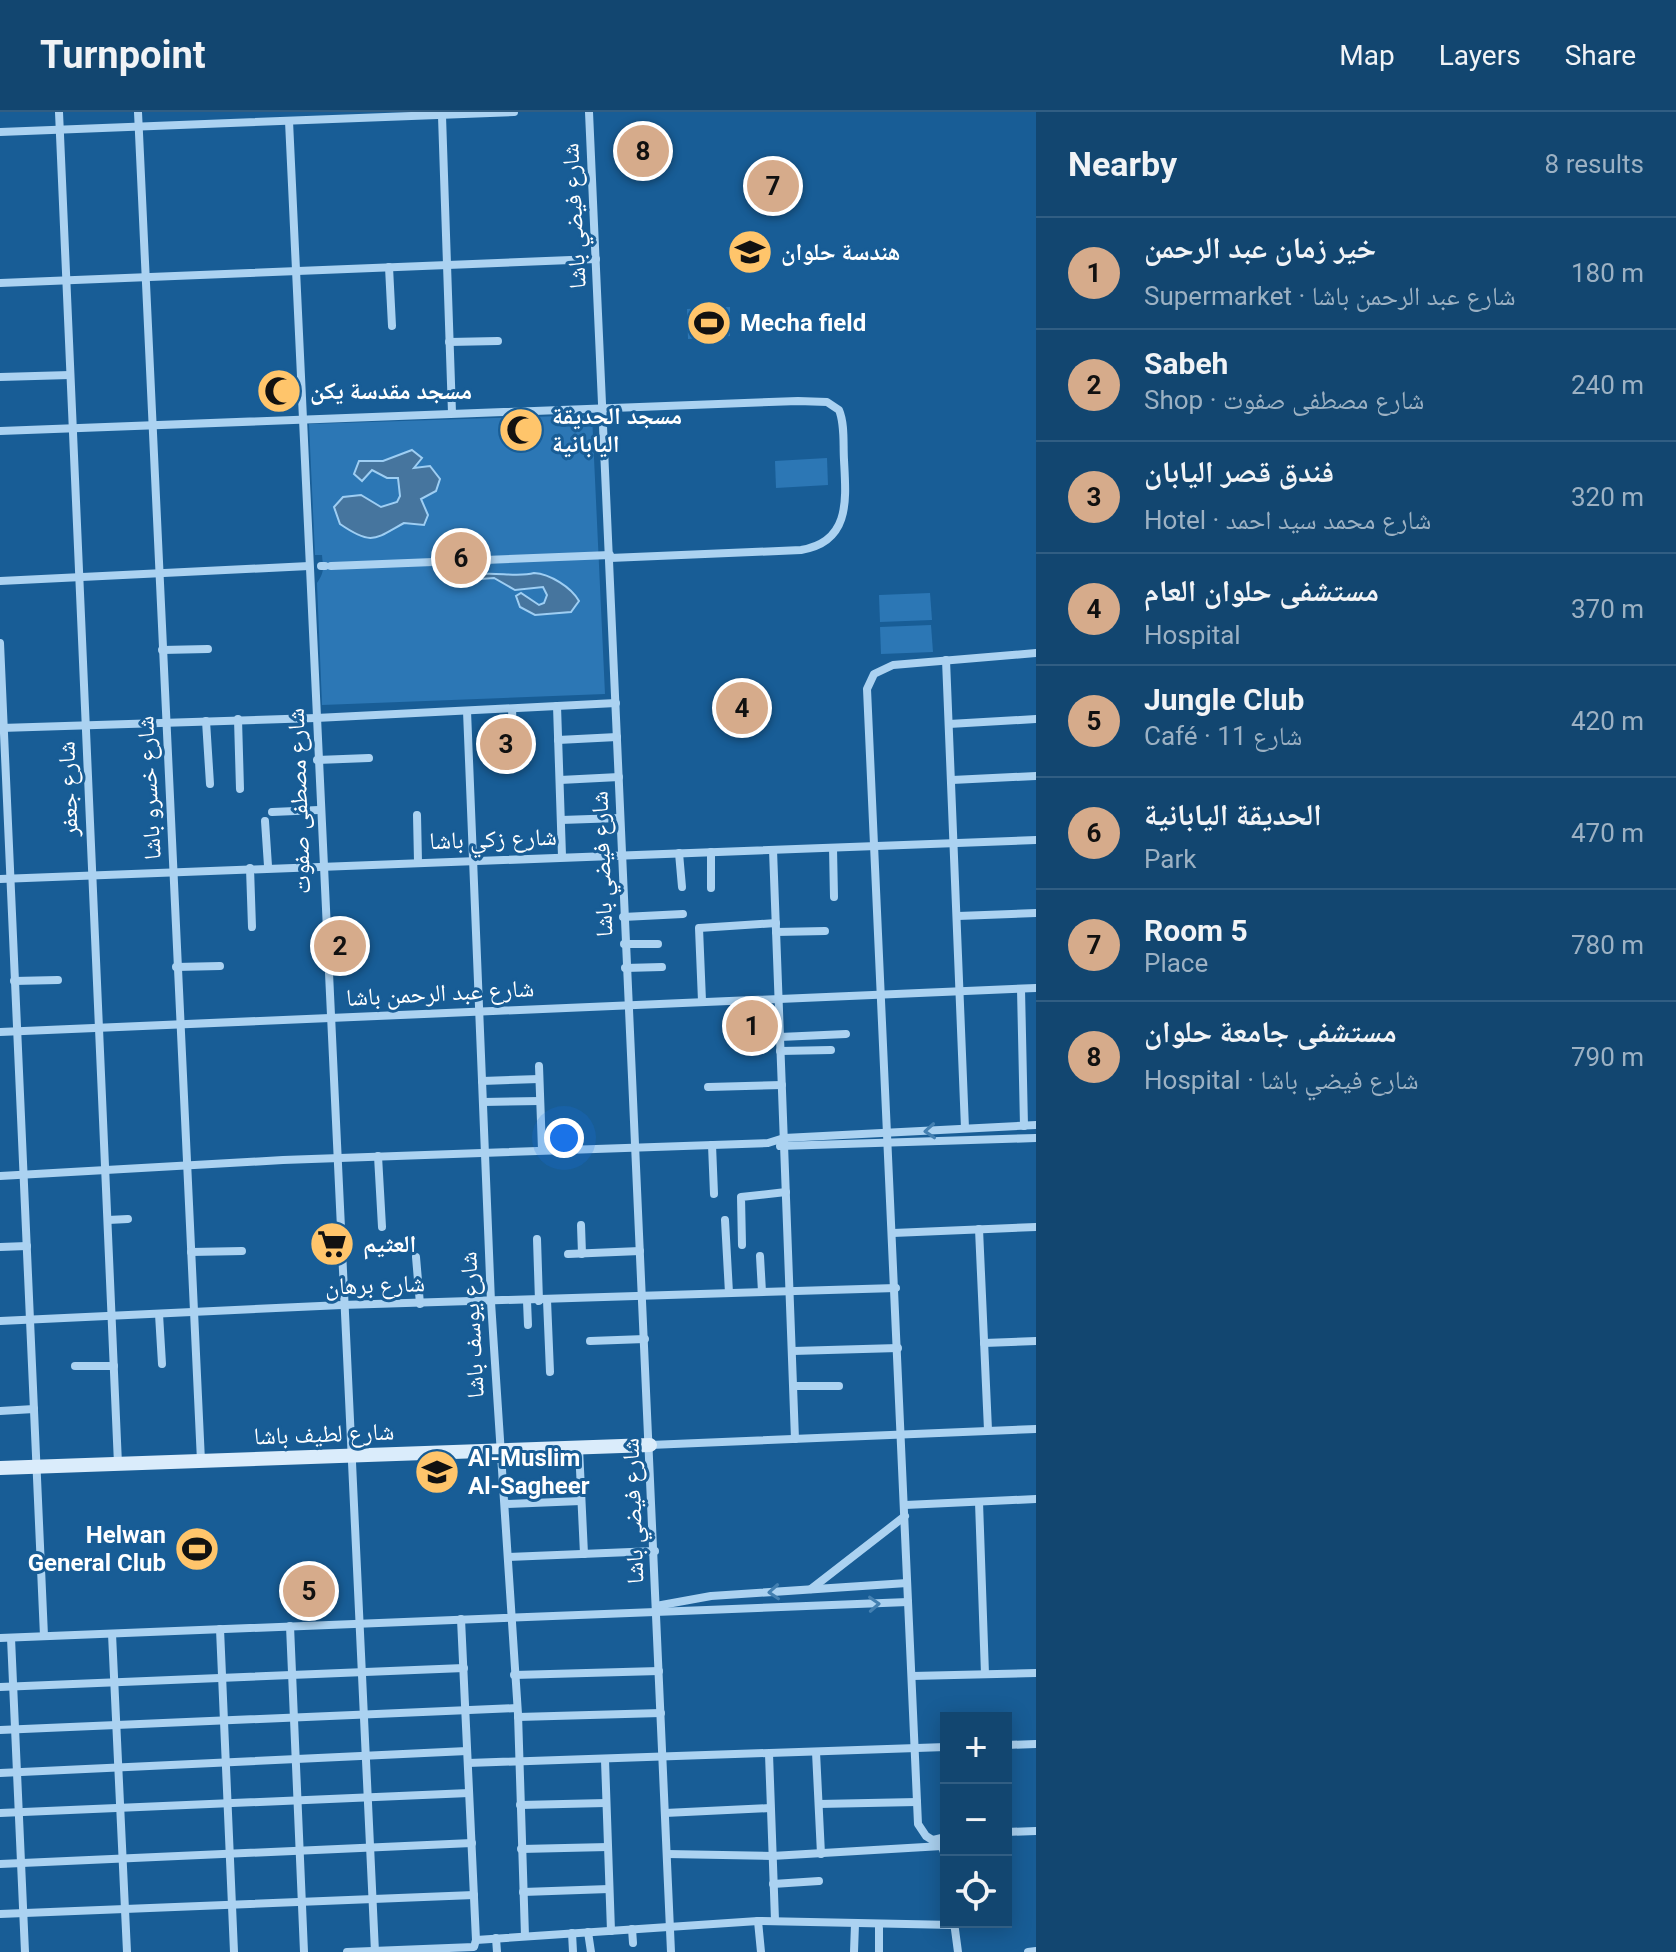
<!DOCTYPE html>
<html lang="en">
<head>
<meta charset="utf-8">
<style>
	body { margin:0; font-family:Roboto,"Noto Naskh Arabic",sans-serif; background:#1f5078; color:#f1f3f6 }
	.controls { position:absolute; right:24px; bottom:24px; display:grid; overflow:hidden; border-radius:0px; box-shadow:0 4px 20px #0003 }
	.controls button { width:72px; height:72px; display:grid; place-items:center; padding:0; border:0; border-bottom:2px solid #315e83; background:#124670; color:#f1f3f6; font:40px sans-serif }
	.you { position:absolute; left:564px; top:1026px; width:28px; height:28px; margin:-20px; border:6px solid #fff; border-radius:50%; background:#1a73e8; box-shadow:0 0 0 12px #1a73e833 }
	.badge { display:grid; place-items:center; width:52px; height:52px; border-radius:50%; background:#d6ab8b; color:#111; font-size:26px; font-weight:700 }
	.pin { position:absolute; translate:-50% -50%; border:4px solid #fff; box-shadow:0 2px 8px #0006 }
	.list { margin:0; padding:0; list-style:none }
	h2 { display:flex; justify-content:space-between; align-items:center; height:104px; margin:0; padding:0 32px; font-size:34px }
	h2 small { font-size:26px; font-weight:400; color:#9cb1c3 }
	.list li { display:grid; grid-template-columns:52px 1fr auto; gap:24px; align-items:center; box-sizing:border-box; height:112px; padding:0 32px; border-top:2px solid #315e83 }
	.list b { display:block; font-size:30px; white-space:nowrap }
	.list p { margin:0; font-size:26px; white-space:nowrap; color:#9cb1c3 }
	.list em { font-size:26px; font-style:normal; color:#9cb1c3 }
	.icon { flex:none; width:44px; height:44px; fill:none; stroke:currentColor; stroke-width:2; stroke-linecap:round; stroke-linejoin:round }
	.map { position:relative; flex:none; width:1036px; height:1840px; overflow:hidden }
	header { display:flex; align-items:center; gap:48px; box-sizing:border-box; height:112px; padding:0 40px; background:#124670; border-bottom:2px solid #315e83 }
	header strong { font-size:38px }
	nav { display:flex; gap:44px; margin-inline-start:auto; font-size:28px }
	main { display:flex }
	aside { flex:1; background:#124670 }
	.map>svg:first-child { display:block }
	.green { fill:#2c77b5 }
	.water { fill:#46759e; stroke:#9ecef3; stroke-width:2 }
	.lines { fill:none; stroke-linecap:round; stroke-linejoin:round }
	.street { stroke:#abd2f1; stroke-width:8 }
	.secondary { stroke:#daecfb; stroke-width:14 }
	.oneway { stroke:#4480b1 }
	.labels { text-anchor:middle; stroke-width:6; stroke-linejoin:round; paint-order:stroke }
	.street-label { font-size:24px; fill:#fff; stroke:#185d96 }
	.poi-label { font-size:24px; font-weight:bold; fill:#fff; stroke:#185d96; text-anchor:start }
</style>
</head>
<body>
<header>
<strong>Turnpoint</strong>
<nav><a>Map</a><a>Layers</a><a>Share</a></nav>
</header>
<main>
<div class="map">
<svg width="1036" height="1840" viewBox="0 0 1036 1840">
	<rect width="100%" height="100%" fill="#185d96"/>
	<!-- green -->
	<g class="green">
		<path d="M730,195V224L688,227L687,197Z"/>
		<path d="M592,303L605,582L322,593L317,471C325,459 323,456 322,443H315L309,312Z"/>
		<path d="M827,346L828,373L776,376L775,349Z"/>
		<path d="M930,481L932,508L880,510L879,483Z"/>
		<path d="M931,513L933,540L881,542L880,515Z"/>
	</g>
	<!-- water -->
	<g class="water">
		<path d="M412,338L422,346L414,356L430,354L440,367L436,379L421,387L428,403L424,413L404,411C375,427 372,434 340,412L334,395L343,385L361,383L381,395L397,390L400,384L398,366H387L372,358L362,369L354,362L359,349H383Z"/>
		<path d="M534,461C550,462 571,475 579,489L571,500L535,503L520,495L516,484L521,481L539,493L544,491L547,483L543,475L515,478L494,466L465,468C481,455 513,467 534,461Z"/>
	</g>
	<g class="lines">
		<!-- street -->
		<g class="street">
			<path d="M59,0L118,1352"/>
			<path d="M138,0L201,1349"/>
			<path d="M589,0L671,1840"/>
			<path d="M442,4L452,301"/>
			<path d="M289,9L375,1840"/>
			<path d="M0,20L514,0"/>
			<path d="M389,155L392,214"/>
			<path d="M0,171L596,147"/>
			<path d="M449,230L498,229"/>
			<path d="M0,265L70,263"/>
			<path d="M0,319L798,289L827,290L839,298C845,312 843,332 844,348C846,387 851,430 801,438L610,446"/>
			<path d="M321,454H325"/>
			<path d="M331,454L610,443"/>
			<path d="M0,469L309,454"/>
			<path d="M0,531L44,1524"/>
			<path d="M162,538L208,537"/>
			<path d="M946,548L965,1016"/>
			<path d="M557,594L562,744"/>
			<path d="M512,597L514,649"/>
			<path d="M467,599L491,1190L518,1602L525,1824"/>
			<path d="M238,607L240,677"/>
			<path d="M206,609L210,672"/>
			<path d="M949,612L1036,607"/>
			<path d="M1,616L316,606L616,591"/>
			<path d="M558,628L617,625"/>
			<path d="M317,648L369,646"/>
			<path d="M560,668L619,665"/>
			<path d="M952,668L1036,664"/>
			<path d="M272,700L319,698"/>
			<path d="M417,703L418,750"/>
			<path d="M561,708L620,706"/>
			<path d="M265,709L268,754"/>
			<path d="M833,736L834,785"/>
			<path d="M773,738L795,1327"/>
			<path d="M711,740V776"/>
			<path d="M679,741L682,775"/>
			<path d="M250,756L252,815"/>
			<path d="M0,767L1036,728"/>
			<path d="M958,804L1036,801"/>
			<path d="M623,805L683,802"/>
			<path d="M776,820L825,819"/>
			<path d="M624,832H658"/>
			<path d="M176,855L220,854"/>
			<path d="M625,856L662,855"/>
			<path d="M14,869L58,868"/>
			<path d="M1021,877L1024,1014"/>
			<path d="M702,889L699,816L776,811"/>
			<path d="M0,920L1036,876"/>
			<path d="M780,925L846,922"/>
			<path d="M780,939L831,938"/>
			<path d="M539,954L542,1038"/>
			<path d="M482,969L539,967"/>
			<path d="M708,975L782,973"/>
			<path d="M483,990L540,989"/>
			<path d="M712,1033L714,1082"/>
			<path d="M780,1034L1036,1026"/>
			<path d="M378,1044L382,1115"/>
			<path d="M0,1064L283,1048L768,1031L784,1026L1036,1013"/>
			<path d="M108,1108L128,1107"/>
			<path d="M725,1108L729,1181"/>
			<path d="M581,1113L582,1142"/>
			<path d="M979,1117L988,1318"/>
			<path d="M893,1121L1036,1115"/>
			<path d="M537,1127L539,1189"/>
			<path d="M742,1133L741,1085L786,1080"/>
			<path d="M0,1135L27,1134"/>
			<path d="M191,1140L242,1139"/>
			<path d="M568,1142L640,1139"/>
			<path d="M760,1144L762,1180"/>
			<path d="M416,1145L420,1192"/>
			<path d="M547,1188L550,1260"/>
			<path d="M527,1189L528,1213"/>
			<path d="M159,1202L162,1252"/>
			<path d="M0,1209L342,1193L896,1176"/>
			<path d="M590,1229L645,1227"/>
			<path d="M984,1231L1036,1229"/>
			<path d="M793,1239L898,1236"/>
			<path d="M75,1254H114"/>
			<path d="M794,1274H839"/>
			<path d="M0,1299L34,1297"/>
			<path d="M650,1333L1036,1317"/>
			<path d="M579,1336L584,1442"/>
			<path d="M979,1390L985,1562"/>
			<path d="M505,1392L581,1389"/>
			<path d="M905,1393L1036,1387"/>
			<path d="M508,1445L655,1439"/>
			<path d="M811,1477L905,1404"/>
			<path d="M656,1494L711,1484L907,1471"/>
			<path d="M461,1507L476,1828"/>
			<path d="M290,1514L304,1840"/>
			<path d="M220,1517L234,1840"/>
			<path d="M112,1522L127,1840"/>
			<path d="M0,1526L908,1490"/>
			<path d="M11,1526L25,1840"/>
			<path d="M514,1563L659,1559"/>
			<path d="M912,1564L1036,1561"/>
			<path d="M0,1575L464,1556"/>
			<path d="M518,1605L661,1601"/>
			<path d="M0,1618L517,1596"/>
			<path d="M1006,1633L1036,1632"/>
			<path d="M816,1640L821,1742"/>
			<path d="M769,1642L775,1808"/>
			<path d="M605,1648L611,1819"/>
			<path d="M468,1651L946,1635"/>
			<path d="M0,1661L467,1639"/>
			<path d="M819,1692L917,1690"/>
			<path d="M520,1693L606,1691"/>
			<path d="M0,1701L469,1681"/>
			<path d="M665,1701L770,1696"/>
			<path d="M1006,1720L1036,1719"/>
			<path d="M933,1728L946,1725"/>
			<path d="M521,1737L608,1735"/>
			<path d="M667,1742L772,1744L942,1734"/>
			<path d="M946,1747L942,1734L926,1724L918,1712L867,577L874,562L893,553L1036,541"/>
			<path d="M0,1752L472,1731"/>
			<path d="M773,1772L819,1769"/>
			<path d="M523,1780L609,1777"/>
			<path d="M0,1802L474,1783"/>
			<path d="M758,1809L761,1840"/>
			<path d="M954,1810L958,1840"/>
			<path d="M632,1817L633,1831"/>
			<path d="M588,1820L591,1840"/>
			<path d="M572,1821L573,1840"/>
			<path d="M496,1826L497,1840"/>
			<path d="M476,1828L758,1809L954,1813"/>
			<path d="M347,1840L474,1835L476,1828"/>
			<path d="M854,1840L855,1812"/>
			<path d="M879,1840V1813"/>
			<path d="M1028,1840L1036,1839"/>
		</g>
		<!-- secondary -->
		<path class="secondary" d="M0,1356L650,1333"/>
	</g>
	<!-- one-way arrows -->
	<defs><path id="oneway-chevron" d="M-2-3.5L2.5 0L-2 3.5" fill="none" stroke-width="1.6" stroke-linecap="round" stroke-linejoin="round" transform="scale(2)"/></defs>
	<g class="oneway">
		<use href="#oneway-chevron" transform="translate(930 1019) rotate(176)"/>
		<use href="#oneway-chevron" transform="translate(774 1480) rotate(176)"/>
		<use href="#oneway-chevron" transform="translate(874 1492) rotate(-3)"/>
	</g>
	<!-- icons -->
	<defs>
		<g id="university-disc" transform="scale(2.3)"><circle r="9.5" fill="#ffc56b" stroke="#185d96"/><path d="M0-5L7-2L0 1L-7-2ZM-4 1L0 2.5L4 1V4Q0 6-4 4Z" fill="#111"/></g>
		<g id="stadium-disc" transform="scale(2.3)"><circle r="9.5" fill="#ffc56b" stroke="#185d96"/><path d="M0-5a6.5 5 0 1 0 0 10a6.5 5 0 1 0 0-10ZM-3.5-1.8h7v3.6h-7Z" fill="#111"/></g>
		<g id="mosque-disc" transform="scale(2.3)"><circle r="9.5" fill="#ffc56b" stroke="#185d96"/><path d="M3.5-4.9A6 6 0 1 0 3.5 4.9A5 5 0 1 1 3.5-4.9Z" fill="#111"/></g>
		<g id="supermarket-disc" transform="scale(2.3)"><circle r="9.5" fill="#ffc56b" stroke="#185d96"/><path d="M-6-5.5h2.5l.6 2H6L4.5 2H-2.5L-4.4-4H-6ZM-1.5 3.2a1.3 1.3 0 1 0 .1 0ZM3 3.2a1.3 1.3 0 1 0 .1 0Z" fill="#111"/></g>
		<g id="school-disc" transform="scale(2.3)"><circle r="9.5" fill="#ffc56b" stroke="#185d96"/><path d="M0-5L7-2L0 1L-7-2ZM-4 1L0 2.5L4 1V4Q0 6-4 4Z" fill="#111"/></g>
	</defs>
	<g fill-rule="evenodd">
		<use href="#university-disc" x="750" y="140"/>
		<use href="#stadium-disc" x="709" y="211"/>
		<use href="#mosque-disc" x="279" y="279"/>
		<use href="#mosque-disc" x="521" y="318"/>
		<use href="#supermarket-disc" x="332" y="1132"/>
		<use href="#school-disc" x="437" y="1360"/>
		<use href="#stadium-disc" x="197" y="1437"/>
	</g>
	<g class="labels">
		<!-- street labels -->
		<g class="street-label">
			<text transform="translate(574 104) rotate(-93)" y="8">شارع فيضي باشا</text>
			<text transform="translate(149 676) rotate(-93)" y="8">شارع خسرو باشا</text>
			<text transform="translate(68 677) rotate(-92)" y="8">شارع جعفر</text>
			<text transform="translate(299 689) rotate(-92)" y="8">شارع مصطفى صفوت</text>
			<text transform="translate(493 727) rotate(-2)" y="8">شارع زكي باشا</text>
			<text transform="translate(602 752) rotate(-92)" y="8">شارع فيضي باشا</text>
			<text transform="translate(440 881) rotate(-3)" y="8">شارع عبد الرحمن باشا</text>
			<text transform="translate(375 1173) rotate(-2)" y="8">شارع برهان</text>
			<text transform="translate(472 1213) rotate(-93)" y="8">شارع يوسف باشا</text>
			<text transform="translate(324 1322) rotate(-2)" y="8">شارع لطيف باشا</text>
			<text transform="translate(633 1399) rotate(-92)" y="8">شارع فيضي باشا</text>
		</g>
		<!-- poi labels -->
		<g class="poi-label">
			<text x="781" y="148">هندسة حلوان</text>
			<text x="740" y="219">Mecha field</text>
			<text x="310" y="287">مسجد مقدسة يكن</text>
			<text x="552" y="312">مسجد الحديقة<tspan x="552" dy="28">اليابانية</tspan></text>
			<text x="363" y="1140">العثيم</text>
			<text x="468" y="1354">Al-Muslim<tspan x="468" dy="28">Al-Sagheer</tspan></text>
			<text x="166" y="1431" text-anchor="end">Helwan<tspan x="166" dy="28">General Club</tspan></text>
		</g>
	</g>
</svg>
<div class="controls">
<button>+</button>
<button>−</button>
<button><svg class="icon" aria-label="locate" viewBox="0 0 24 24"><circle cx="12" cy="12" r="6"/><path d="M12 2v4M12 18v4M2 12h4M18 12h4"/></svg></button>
</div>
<div class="you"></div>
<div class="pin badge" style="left:752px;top:914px">1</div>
<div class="pin badge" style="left:340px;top:834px">2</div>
<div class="pin badge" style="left:506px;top:632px">3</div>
<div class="pin badge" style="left:742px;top:596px">4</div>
<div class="pin badge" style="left:309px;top:1479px">5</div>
<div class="pin badge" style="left:461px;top:446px">6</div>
<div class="pin badge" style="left:773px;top:74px">7</div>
<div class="pin badge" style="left:643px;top:39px">8</div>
</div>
<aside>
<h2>Nearby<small>8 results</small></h2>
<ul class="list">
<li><span class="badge">1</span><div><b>خير زمان عبد الرحمن</b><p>Supermarket · شارع عبد الرحمن باشا</p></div><em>180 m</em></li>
<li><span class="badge">2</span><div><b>Sabeh</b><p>Shop · شارع مصطفى صفوت</p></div><em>240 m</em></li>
<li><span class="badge">3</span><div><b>فندق قصر اليابان</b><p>Hotel · شارع محمد سيد احمد</p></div><em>320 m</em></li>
<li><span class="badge">4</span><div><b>مستشفى حلوان العام</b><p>Hospital</p></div><em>370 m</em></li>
<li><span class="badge">5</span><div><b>Jungle Club</b><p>Café · شارع 11</p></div><em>420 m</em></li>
<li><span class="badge">6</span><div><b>الحديقة اليابانية</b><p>Park</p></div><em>470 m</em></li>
<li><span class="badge">7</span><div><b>Room 5</b><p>Place</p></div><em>780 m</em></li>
<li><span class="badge">8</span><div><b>مستشفى جامعة حلوان</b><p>Hospital · شارع فيضي باشا</p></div><em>790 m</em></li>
</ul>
</aside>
</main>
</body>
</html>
